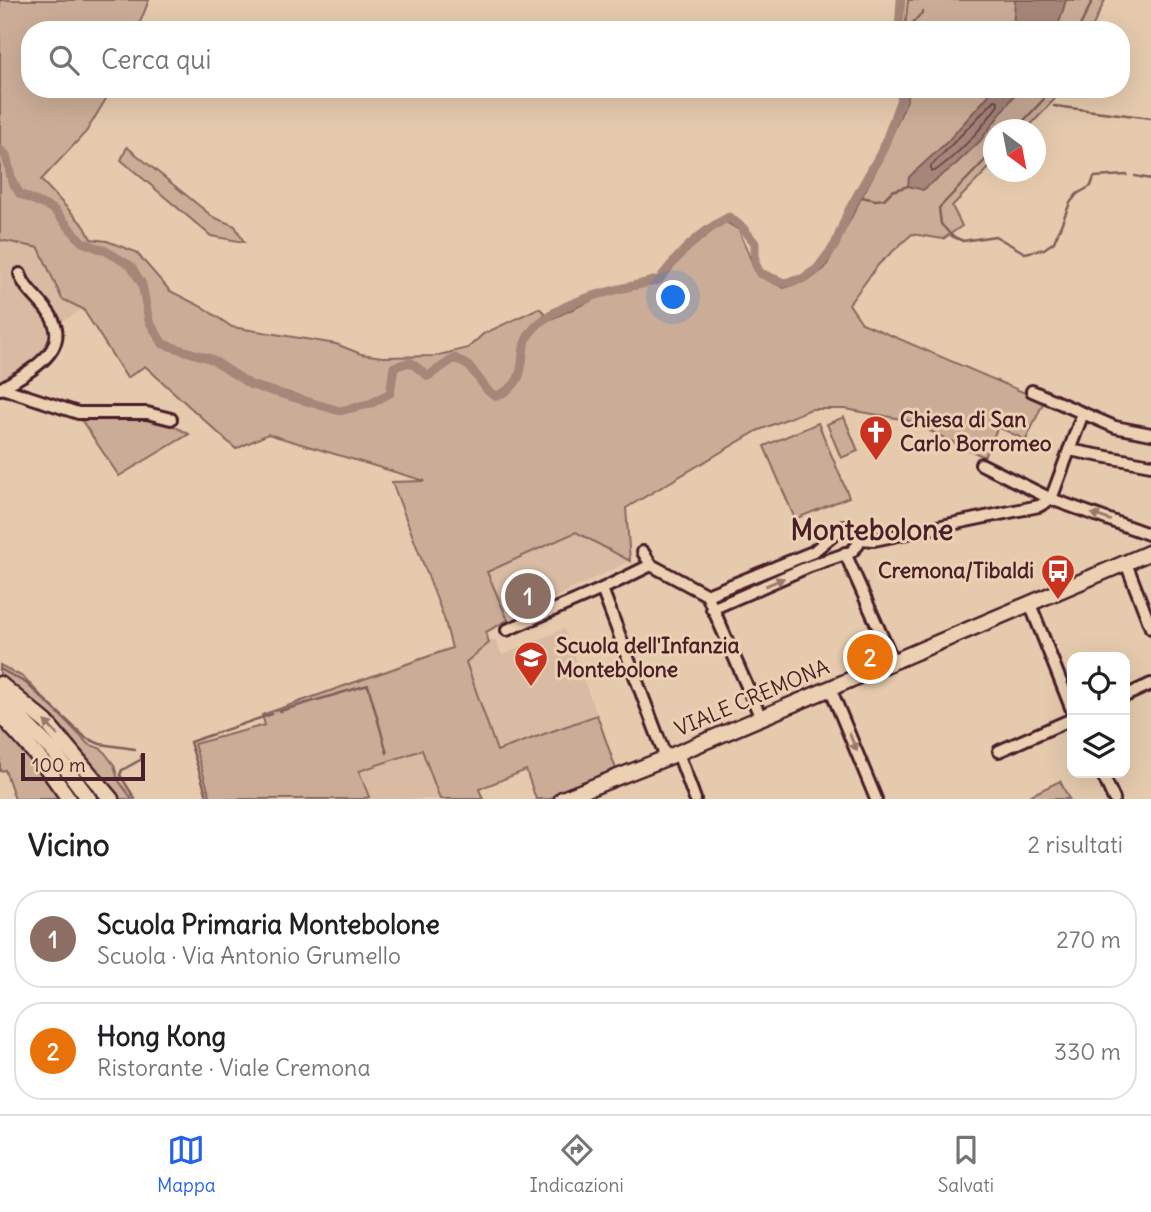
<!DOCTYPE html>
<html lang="it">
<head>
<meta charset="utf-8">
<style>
	body { margin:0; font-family:Delius,sans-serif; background:#f6f6f6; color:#202124 }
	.controls { position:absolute; right:21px; bottom:21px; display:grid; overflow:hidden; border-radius:14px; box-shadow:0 7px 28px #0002 }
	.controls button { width:63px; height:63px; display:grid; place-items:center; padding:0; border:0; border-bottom:2px solid #e0e0e0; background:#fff; color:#202124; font:35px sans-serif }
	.compass { position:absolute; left:983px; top:119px; width:63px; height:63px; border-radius:50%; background:#fff; box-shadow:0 7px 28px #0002; rotate:148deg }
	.scale { position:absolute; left:21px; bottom:18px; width:124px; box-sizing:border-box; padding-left:7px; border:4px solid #4a1f2b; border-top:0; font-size:19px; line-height:24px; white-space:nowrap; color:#4a1f2b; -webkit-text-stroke:5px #ebd1b2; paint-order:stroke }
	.you { position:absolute; left:674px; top:298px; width:24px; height:24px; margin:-18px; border:5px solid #fff; border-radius:50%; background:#1a73e8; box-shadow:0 0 0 10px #1a73e833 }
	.badge { display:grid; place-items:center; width:46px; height:46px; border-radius:50%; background:#2563eb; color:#fff; font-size:23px; font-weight:700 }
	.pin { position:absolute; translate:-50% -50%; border:4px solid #fff; box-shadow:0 2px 7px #0006 }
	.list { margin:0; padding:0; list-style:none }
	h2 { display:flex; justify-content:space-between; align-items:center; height:91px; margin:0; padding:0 28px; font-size:30px }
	h2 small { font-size:23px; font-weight:400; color:#757577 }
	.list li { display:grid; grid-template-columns:46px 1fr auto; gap:21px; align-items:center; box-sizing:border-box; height:98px; margin:0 14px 14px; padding:0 14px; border:2px solid #e0e0e0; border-radius:28px }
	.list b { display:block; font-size:26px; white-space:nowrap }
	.list p { margin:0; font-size:23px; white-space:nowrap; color:#757577 }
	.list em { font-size:23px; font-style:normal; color:#757577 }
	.icon { flex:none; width:38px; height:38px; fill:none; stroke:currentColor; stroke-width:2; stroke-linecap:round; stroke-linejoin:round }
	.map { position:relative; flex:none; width:1151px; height:799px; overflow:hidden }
	.search { position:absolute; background:#fff; box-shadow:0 7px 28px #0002; left:21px; right:21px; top:21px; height:77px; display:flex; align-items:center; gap:18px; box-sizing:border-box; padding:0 24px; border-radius:28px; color:#757577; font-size:26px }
	.sheet { height:315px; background:#fff }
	nav { display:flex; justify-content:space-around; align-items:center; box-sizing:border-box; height:98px; border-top:2px solid #e0e0e0; background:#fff; font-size:19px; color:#757577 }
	nav a { display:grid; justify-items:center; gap:4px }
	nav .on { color:#2563eb }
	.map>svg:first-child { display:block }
	.built { fill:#d8bba2 }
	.green { fill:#cbad97; stroke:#8a6661; stroke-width:2 }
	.water { fill:#a7867a; stroke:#825d5a; stroke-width:2 }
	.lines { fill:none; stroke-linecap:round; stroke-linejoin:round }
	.shore { stroke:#6f484b; stroke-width:2 }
	.stream { stroke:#825d5a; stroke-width:2.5 }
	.canal { stroke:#a7867a; stroke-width:9 }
	.minor-casing { stroke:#4a1f2b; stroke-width:16 }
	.major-casing { stroke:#4a1f2b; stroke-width:19 }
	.minor { stroke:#ebd1b2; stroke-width:10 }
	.major { stroke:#ebd1b2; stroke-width:14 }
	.oneway { fill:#9a786e }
	.labels { text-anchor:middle; stroke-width:6; stroke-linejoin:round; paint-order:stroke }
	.poi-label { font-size:21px; font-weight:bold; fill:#4a1f2b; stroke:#ebd1b2; text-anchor:start }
	.street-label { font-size:21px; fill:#4a1f2b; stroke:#ebd1b2 }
	.district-label { font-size:28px; font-weight:bold; fill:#4a1f2b; stroke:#ebd1b2 }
</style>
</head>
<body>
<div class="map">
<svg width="1151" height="799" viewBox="0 0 1151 799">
	<rect width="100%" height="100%" fill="#e5caad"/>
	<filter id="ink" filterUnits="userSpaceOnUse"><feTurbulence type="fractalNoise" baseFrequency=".0143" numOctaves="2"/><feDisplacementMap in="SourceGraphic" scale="14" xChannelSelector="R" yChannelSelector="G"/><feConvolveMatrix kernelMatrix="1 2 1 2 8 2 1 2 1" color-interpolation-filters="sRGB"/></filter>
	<g filter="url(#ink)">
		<!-- built -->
		<g class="built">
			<path d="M0,240L39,248L62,299L83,309L56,325L51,353L0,390Z"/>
			<path d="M576,532L630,561L508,620L487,572Z"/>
			<path d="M564,629L597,715L497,752L466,662L489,642L495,640L502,655Z"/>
			<path d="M422,750L440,799H362L368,797L359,771Z"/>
		</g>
		<!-- green -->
		<g class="green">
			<path d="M0,0H149L137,30H30V89H112L86,132L41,180L85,227L91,239L107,241L136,252L170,291L204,308L232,327L336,344L361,354L382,357L435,356L468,348L483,334L539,308L551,319L601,296L660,283L682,256L724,221L739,230L757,275L784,288L810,279L825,268L882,158L907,100V89H1064L1027,129L993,130V164L952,206L962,226L943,239L912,234L879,264L849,304L862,323L1044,401L1026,440L998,427L984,457L907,420L845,409H811L757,431L626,508L630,561L576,532L487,572L508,620L486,632L489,643L466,662L497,751L597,715L617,772L550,799H536L526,770L479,789L483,799H440L422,750L359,771L369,797L362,799H211L194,744L265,725L262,715L452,648L444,618L392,482L425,481L268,434L236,449L145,366L127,378L83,309L62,299L39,248L0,240Z"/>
			<path d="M908,0H1105L1091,30H905Z"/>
			<path d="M127,147L213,217L235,226L244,242L211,236L121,160Z"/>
			<path d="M139,416L160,419L189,434L119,476L80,418Z"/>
			<path d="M844,417L858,451L841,458L827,424Z"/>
			<path d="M818,423L849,497L795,519L764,446Z"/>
			<path d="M0,665L23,677L88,744L102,749L114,765L118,780L132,799H15L5,770L0,771Z"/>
			<path d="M1060,781L1069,799H1023Z"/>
		</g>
		<!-- water -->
		<g class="water">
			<path d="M1015,0H1066L1057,30H1013Z"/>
			<path d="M994,89H1019L980,141L955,165L923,190L908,186L909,177L947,142Z"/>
		</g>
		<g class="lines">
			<!-- shore -->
			<path class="shore" d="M995,100L998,101V105C980,131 961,152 935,171H931V166Z"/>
			<!-- stream -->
			<g class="stream">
				<path d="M906,30L923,12"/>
				<path d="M1078,30L1093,0"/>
				<path d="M1054,106L1151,118"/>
				<path d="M1015,130L1043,100L1049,89"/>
				<path d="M993,152L939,208L941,224L952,236L963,241L995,236L1025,253L1044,249L1054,242L1070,203L1077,194L1091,186L1094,177L1127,175"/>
				<path d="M1135,176L1151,179"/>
				<path d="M857,196L876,200L884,199L892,191L908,186"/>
				<path d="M0,669L26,683L86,738L100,744L135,749"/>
				<path d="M280,711L368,685L387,753"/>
				<path d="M135,799L120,775L122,770L142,759L141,756"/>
				<path d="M208,799L190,742L272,714"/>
			</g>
			<!-- canal -->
			<g class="canal">
				<path d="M899,30L901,0"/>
				<path d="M0,150L6,155L12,181L20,194L53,209L82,242L106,251L131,266L142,284L149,321L163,344L211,359L251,385L340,411L372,403L390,393L394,367L410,362L428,376L455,358L470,367L488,391L496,396C534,382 515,352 530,333C556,299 620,289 659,280C679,254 699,232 729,217L743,228L755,243V263L760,273L784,283L802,279L817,269L835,245L848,212L883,149L902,96V89"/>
			</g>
			<!-- minor casing -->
			<g class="minor-casing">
				<g id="minor">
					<path d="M2,388L78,413H147L171,419"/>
					<path d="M0,389C29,371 78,349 46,309C37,297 24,288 20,274"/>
					<path d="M1032,391L1115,427L1151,434"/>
					<path d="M1069,450L1151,465"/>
					<path d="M981,464L1051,499L1151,535"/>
					<path d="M1051,499L1083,413"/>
					<path d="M859,539L874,540L1039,506L1051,499"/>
					<path d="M643,552L651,565"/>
					<path d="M845,553L893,661"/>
					<path d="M1126,563L1151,628"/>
					<path d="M651,565L707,595L761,718"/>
					<path d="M602,589L666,758"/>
					<path d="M707,595L813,552L843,527H849L858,534V545L851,552L810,566L712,609"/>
					<path d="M1030,604L1072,710"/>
					<path d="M507,630L602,589L651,565"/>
					<path d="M830,688L876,799"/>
					<path d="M1125,696L1151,684"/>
					<path d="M999,751L1072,719"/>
					<path d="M678,753L695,799"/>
					<path d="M1102,773L1114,799"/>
				</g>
			</g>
			<!-- major casing -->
			<g class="major-casing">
				<g id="major">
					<path d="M0,684L46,722L111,799"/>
					<path d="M0,698L54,752L89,799"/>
					<path d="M0,714L41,760L69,799"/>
					<path d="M562,799L666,758L1151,552"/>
				</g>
			</g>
			<!-- minor -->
			<use href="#minor" class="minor"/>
			<!-- major -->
			<use href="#major" class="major"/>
		</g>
		<!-- one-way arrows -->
		<defs><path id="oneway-solid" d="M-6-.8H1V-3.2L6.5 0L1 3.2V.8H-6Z" transform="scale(1.75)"/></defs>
		<g class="oneway">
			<use href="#oneway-solid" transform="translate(1101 517) rotate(-160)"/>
			<use href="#oneway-solid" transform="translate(775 582) rotate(-23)"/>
			<use href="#oneway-solid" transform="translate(51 728) rotate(-133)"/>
			<use href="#oneway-solid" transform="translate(853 742) rotate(67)"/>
		</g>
	</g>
	<!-- icons -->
	<defs>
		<g id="church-pin" transform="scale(1.75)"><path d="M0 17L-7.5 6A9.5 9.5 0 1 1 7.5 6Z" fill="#c8321e" stroke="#ebd1b2"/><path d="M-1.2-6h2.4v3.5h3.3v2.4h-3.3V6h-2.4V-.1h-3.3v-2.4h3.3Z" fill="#fff"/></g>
		<g id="bus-pin" transform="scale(1.75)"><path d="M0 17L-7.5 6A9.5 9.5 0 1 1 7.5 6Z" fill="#c8321e" stroke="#ebd1b2"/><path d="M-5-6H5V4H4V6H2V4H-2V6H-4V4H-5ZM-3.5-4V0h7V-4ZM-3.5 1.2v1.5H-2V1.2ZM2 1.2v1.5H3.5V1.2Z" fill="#fff"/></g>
		<g id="school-pin" transform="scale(1.75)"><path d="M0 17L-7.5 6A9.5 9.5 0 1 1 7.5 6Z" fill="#c8321e" stroke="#ebd1b2"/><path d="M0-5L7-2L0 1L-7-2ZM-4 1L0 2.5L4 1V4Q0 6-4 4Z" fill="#fff"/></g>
	</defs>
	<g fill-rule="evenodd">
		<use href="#church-pin" x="876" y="432"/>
		<use href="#bus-pin" x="1058" y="571"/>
		<use href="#school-pin" x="531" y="658"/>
	</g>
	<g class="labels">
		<!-- poi labels -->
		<g class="poi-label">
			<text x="900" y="427">Chiesa di San<tspan x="900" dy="24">Carlo Borromeo</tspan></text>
			<text x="1034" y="578" text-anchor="end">Cremona/Tibaldi</text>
			<text x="556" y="653">Scuola dell'Infanzia<tspan x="556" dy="24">Montebolone</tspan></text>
		</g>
		<!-- street labels -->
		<g class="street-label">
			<text transform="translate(752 698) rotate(-23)" y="7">VIALE CREMONA</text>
		</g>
		<!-- district labels -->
		<g class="district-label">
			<text x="872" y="540">Montebolone</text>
		</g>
	</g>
</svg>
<div class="controls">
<button><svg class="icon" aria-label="locate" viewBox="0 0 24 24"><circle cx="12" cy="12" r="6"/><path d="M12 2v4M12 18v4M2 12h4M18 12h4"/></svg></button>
<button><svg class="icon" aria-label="layers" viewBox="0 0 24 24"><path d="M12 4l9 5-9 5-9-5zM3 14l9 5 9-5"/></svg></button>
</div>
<svg class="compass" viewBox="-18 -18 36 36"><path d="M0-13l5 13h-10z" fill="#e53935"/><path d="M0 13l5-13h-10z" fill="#757577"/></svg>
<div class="scale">100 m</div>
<div class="you"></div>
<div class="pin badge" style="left:528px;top:596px;background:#8d6e63">1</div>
<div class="pin badge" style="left:870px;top:657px;background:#e8710a">2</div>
<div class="search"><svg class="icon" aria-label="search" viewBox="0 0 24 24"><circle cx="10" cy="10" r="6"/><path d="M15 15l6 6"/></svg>Cerca qui</div>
</div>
<section class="sheet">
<h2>Vicino<small>2 risultati</small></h2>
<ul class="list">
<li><span class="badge" style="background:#8d6e63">1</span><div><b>Scuola Primaria Montebolone</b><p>Scuola · Via Antonio Grumello</p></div><em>270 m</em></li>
<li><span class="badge" style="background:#e8710a">2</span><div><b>Hong Kong</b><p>Ristorante · Viale Cremona</p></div><em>330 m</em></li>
</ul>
</section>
<nav>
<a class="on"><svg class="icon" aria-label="map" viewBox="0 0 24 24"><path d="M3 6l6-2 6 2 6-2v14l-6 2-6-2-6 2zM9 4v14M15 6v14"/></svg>Mappa</a>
<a><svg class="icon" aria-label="directions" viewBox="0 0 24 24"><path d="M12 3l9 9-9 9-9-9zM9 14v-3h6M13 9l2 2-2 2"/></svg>Indicazioni</a>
<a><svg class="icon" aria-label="saved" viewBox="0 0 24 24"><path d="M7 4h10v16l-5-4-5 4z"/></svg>Salvati</a>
</nav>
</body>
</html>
